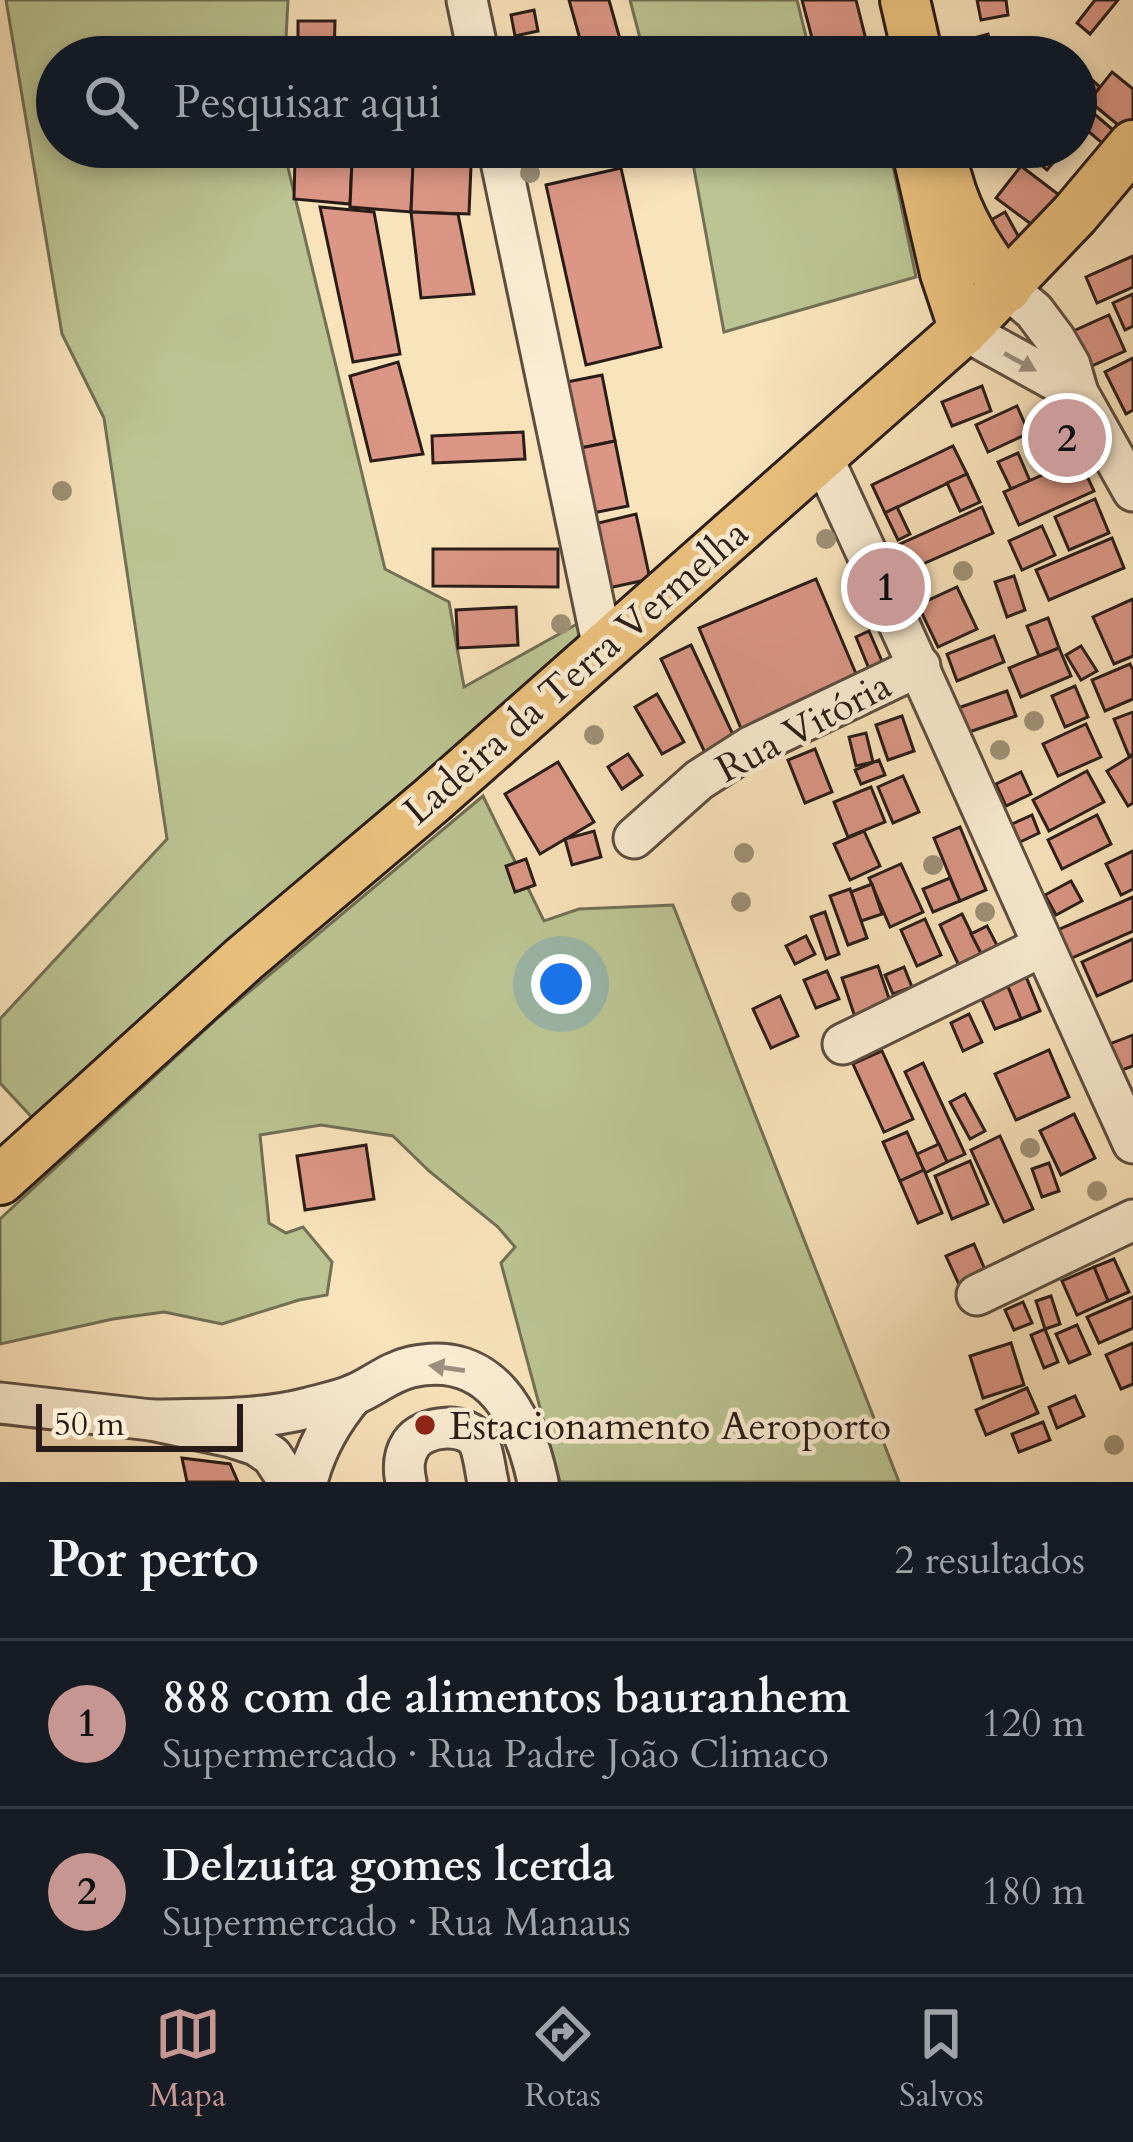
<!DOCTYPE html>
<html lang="pt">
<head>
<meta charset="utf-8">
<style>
	body { margin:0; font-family:Cardo,serif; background:#20242c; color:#f1f3f6 }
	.scale { position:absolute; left:36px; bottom:30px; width:207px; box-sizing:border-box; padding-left:12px; border:6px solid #291c18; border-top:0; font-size:33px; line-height:42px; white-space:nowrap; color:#291c18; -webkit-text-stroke:9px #fbedd3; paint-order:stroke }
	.you { position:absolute; left:561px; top:984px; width:42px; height:42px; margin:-30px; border:9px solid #fff; border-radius:50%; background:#1a73e8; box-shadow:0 0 0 18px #1a73e833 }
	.badge { display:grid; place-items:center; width:78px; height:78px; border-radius:50%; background:#c59692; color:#111; font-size:39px; font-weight:700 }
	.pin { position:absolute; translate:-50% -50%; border:6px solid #fff; box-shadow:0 3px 12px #0006 }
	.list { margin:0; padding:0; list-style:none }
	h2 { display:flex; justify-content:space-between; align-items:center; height:156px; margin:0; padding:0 48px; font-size:51px }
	h2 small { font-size:39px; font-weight:400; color:#9ea1a6 }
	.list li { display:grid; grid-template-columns:78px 1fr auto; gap:36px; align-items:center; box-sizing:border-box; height:168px; padding:0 48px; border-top:3px solid #363941 }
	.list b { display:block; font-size:45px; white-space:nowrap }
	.list p { margin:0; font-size:39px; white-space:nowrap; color:#9ea1a6 }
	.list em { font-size:39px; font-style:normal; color:#9ea1a6 }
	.icon { flex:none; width:66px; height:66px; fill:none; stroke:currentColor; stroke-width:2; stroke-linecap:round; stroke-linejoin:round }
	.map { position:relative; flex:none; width:1133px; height:1482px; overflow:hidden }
	.search { position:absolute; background:#171b24; box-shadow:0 6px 18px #0003; left:36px; right:36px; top:36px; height:132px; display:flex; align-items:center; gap:30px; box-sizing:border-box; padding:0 42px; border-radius:66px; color:#9ea1a6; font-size:45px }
	.sheet { height:492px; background:#171b24 }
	nav { display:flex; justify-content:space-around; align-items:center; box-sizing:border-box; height:168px; border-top:3px solid #363941; background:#171b24; font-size:33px; color:#9ea1a6 }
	nav a { display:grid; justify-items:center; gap:6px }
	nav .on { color:#c59692 }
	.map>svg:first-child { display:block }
	.green { fill:#bbc492; stroke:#727055; stroke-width:3 }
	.building { fill:#db9685; stroke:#291c18; stroke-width:3 }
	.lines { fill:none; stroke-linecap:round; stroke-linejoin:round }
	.minor-casing { stroke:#5d4e41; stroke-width:45 }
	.major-casing { stroke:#291c18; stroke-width:54 }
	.minor { stroke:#fbedd3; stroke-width:39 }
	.major { stroke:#ecc27e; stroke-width:48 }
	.tree { fill:#9f9176 }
	.oneway { fill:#9c8f7f }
	.poi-dot { fill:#8f2418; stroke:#fbedd3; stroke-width:4.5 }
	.labels { text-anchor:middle; stroke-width:9; stroke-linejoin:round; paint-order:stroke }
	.street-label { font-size:39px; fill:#291c18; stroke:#fbedd3 }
	.poi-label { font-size:39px; fill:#291c18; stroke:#fbedd3; text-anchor:start }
</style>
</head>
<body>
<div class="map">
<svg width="1133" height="1482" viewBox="0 0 1133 1482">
	<rect width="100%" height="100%" fill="#f9e3bb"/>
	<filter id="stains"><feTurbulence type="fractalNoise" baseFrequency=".00167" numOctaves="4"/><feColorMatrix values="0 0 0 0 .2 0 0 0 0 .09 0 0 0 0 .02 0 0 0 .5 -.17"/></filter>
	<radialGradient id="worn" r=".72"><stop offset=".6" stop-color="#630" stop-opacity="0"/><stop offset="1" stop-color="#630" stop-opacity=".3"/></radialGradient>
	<!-- green -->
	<g class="green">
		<path d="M6,0H288L285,57H57V147H283L385,569L449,602L464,687L577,624L588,643L40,1126L0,1083V1019L167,839L104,418L62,334Z"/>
		<path d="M630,0H797L811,57H645Z"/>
		<path d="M690,147H889L916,277L724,332Z"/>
		<path d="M483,796L544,921L579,909L673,905L899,1482H560L501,1263L515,1247L498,1227L429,1171L393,1136L321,1125L260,1135L269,1223L286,1233L303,1227L332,1262L327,1295L299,1300L222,1324L164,1312L113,1319L0,1344V1219L219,1017Z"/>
	</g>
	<!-- building -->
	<g class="building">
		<path d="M569,0H609L625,57H585Z"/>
		<path d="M802,0H856L868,48L836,57H817Z"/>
		<path d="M977,0H1006L1008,15L981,20Z"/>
		<path d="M1095,0H1118L1090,34L1077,23Z"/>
		<path d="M534,10L538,31L515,36L511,15Z"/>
		<path d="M298,21H335L334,57H298Z"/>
		<path d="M988,34L994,57H952L949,45Z"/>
		<path d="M1076,66L1100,87L1086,104L1076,95Z"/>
		<path d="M1112,72L1133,89V129L1129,134L1089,101Z"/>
		<path d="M1085,106L1119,135L1108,148L1076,121V117Z"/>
		<path d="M1026,147H1049L1059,156L1047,170L1023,150Z"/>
		<path d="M295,159L352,161L350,204L294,199Z"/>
		<path d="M352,161L413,164L411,212L350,207Z"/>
		<path d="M413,164L471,166L469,214L411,212Z"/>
		<path d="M1021,166L1067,201L1043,233L996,198Z"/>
		<path d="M621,168L661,347L586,365L546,185Z"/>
		<path d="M320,207L374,212L400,354L353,362Z"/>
		<path d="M411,212L458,214L474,294L421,298Z"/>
		<path d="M1005,212L1026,250L998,266L977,228Z"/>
		<path d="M1133,256V287L1097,303L1086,277Z"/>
		<path d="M1133,294V326L1125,330L1113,303Z"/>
		<path d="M1109,315L1125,351L1085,369L1069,333Z"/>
		<path d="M1133,358V410L1126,414L1105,372Z"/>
		<path d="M398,362L423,454L371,461L350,376Z"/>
		<path d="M602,375L615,441L576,449L562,383Z"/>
		<path d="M982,386L991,411L952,426L942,402Z"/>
		<path d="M1017,406L1029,433L988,452L976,425Z"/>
		<path d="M523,432L525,459L433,463L432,436Z"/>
		<path d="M615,441L628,506L588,514L576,449Z"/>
		<path d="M953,446L967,474L885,513L872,485Z"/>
		<path d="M1018,453L1030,481L1011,489L998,462Z"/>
		<path d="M1079,459L1094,491L1019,525L1004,492Z"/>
		<path d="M967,474L980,502L960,511L947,483Z"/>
		<path d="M1095,499L1109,533L1069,550L1055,517Z"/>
		<path d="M897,507L910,534L898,540L885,513Z"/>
		<path d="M982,507L993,533L900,574L889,549Z"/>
		<path d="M636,514L650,579L604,589L590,525Z"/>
		<path d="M1042,526L1055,555L1022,570L1009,541Z"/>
		<path d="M1112,538L1124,568L1049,600L1036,570Z"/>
		<path d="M433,549H558V587L433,586Z"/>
		<path d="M1014,576L1025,610L1007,617L995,582Z"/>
		<path d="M816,579L862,688L745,738L699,628Z"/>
		<path d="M957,587L977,629L938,647L918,605Z"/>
		<path d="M1133,599V656L1114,664L1093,617Z"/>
		<path d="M516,607L518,645L458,648L456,610Z"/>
		<path d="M1048,618L1059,648L1039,656L1027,626Z"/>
		<path d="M869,631L888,675L874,681L856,637Z"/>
		<path d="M994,636L1004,662L957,681L947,654Z"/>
		<path d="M691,645L736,741L706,755L661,659Z"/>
		<path d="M1081,646L1097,671L1081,680L1066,655Z"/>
		<path d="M1059,648L1071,676L1021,697L1009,668Z"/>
		<path d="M1130,664L1133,670V699L1105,711L1092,680Z"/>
		<path d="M1075,686L1088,717L1065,727L1052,696Z"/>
		<path d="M1007,691L1016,716L966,733L958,708Z"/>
		<path d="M657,694L684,742L662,754L635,707Z"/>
		<path d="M1133,712V754L1129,756L1114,719Z"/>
		<path d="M902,716L914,751L888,760L876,725Z"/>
		<path d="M1086,724L1101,757L1058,776L1043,744Z"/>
		<path d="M866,733L873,762L856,766L849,737Z"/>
		<path d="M815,749L832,792L805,803L788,760Z"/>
		<path d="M628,754L642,775L622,789L608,767Z"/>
		<path d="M1133,755V803L1128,806L1107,771Z"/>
		<path d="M879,760L885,775L861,784L855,770Z"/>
		<path d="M558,762L594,822L540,854L505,794Z"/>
		<path d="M1087,771L1104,802L1049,831L1033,800Z"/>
		<path d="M1021,772L1031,794L1006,806L996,784Z"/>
		<path d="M903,776L919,812L893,823L878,787Z"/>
		<path d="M871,787L885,822L848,837L834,802Z"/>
		<path d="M1032,815L1039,833L1020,842L1012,824Z"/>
		<path d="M1097,815L1111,844L1062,869L1048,840Z"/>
		<path d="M960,827L986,890L960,901L934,838Z"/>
		<path d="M594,831L601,857L572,865L565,839Z"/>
		<path d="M864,831L880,866L850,880L834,844Z"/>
		<path d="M1133,851V889L1121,895L1106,864Z"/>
		<path d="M526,859L535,885L515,892L506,866Z"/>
		<path d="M901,864L923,912L890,927L869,878Z"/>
		<path d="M950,878L960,901L933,912L923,889Z"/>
		<path d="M1071,881L1082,901L1056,915L1045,895Z"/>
		<path d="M872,884L882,914L861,921L851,892Z"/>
		<path d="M850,889L867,938L848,945L830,896Z"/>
		<path d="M1133,897V931L1065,961L1053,932Z"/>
		<path d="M825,912L839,954L826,959L811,917Z"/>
		<path d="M962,914L984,959L961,970L940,925Z"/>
		<path d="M925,919L941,955L917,966L901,930Z"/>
		<path d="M987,926L1000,951L984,959L971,934Z"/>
		<path d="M806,936L815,954L795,964L786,946Z"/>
		<path d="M1133,939V980L1097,996L1082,962Z"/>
		<path d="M878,966L892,1007L856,1020L842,978Z"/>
		<path d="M904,967L912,987L893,994L885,975Z"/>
		<path d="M827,971L839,999L816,1008L804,980Z"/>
		<path d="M1025,974L1040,1011L1021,1019L1006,982Z"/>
		<path d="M1006,982L1021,1019L995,1029L979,993Z"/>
		<path d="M780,996L798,1036L771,1048L753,1009Z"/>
		<path d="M969,1014L982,1042L963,1051L951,1023Z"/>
		<path d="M1133,1035V1066L1114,1073L1104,1046Z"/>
		<path d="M1049,1050L1069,1097L1016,1120L995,1074Z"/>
		<path d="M882,1051L913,1119L884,1132L853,1064Z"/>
		<path d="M923,1063L965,1154L947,1162L905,1072Z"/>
		<path d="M965,1094L985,1131L970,1139L950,1102Z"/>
		<path d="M1074,1114L1095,1158L1061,1175L1040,1131Z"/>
		<path d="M907,1132L924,1170L900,1181L883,1142Z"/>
		<path d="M1000,1136L1033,1209L1004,1222L971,1150Z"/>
		<path d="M939,1144L947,1162L925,1173L917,1154Z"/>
		<path d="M366,1145L374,1199L305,1210L297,1156Z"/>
		<path d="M970,1161L988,1204L952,1219L935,1176Z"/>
		<path d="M1049,1163L1059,1191L1042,1197L1032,1169Z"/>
		<path d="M924,1170L942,1213L918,1223L900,1181Z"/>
		<path d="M974,1244L989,1279L962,1291L946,1256Z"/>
		<path d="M1114,1259L1129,1292L1108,1301L1094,1267Z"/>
		<path d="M1094,1267L1108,1301L1077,1315L1062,1281Z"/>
		<path d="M1051,1296L1060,1324L1045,1329L1036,1301Z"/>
		<path d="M1133,1297V1328L1099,1343L1087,1317Z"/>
		<path d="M1023,1302L1032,1323L1014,1330L1005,1310Z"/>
		<path d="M1077,1325L1090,1354L1069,1363L1056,1334Z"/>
		<path d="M1045,1329L1058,1362L1044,1368L1031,1335Z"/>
		<path d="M1011,1343L1024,1385L983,1398L970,1356Z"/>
		<path d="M1133,1343V1384L1121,1389L1106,1355Z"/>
		<path d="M1027,1388L1038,1413L986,1435L976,1410Z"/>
		<path d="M1075,1396L1084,1416L1057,1428L1049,1407Z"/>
		<path d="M1043,1422L1050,1440L1019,1452L1012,1434Z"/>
		<path d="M182,1458L230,1464L238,1482H187Z"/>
	</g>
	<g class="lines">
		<!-- minor casing -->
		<g class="minor-casing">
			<g id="minor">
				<path d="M467,0L479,57"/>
				<path d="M498,147L603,648"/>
				<path d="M1007,288L1034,311L1055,339L1070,365L1078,393L1133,491"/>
				<path d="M964,330L1078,393"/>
				<path d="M821,454C927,682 1028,914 1133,1143"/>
				<path d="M634,838L699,780L752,746L920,666"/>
				<path d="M843,1044L1043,946"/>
				<path d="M977,1295L1133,1220"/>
				<path d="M0,1403L151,1420L231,1437L256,1445L272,1456L289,1482"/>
				<path d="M151,1420C203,1419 258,1421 308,1408C323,1404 339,1401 353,1395C373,1387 389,1372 411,1367C492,1349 524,1417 538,1482"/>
				<path d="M307,1482C315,1450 332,1420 353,1395"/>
				<path d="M406,1482C403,1468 403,1456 411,1444C423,1425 468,1421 479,1443C484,1454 485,1470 488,1482"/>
			</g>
		</g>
		<!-- major casing -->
		<g class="major-casing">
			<g id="major">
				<path d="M905,0L918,57"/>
				<path d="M916,147L945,273L964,330"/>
				<path d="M947,177C958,219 981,254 1007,288"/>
				<path d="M0,1180L244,959L432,800L964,330L1075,214L1133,145"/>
			</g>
		</g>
		<!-- minor -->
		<use href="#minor" class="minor"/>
		<!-- major -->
		<use href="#major" class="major"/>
	</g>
	<!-- trees -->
	<g class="tree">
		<circle cx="530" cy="173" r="10"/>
		<circle cx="62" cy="491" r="10"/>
		<circle cx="826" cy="539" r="10"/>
		<circle cx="963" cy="571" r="10"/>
		<circle cx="561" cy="624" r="10"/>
		<circle cx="1034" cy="721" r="10"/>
		<circle cx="594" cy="735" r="10"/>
		<circle cx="1000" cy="750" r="10"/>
		<circle cx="744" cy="853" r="10"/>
		<circle cx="933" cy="865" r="10"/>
		<circle cx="741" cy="902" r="10"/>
		<circle cx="985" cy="912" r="10"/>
		<circle cx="1030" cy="1148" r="10"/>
		<circle cx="1097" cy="1191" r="10"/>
		<circle cx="1114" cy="1445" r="10"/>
	</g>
	<!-- one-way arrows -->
	<defs><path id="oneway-solid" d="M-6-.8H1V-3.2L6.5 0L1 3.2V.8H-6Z" transform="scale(3)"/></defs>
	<g class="oneway">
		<use href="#oneway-solid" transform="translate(1020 362) rotate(29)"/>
		<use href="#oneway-solid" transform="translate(447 1368) rotate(-172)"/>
	</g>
	<!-- markers -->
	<circle class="poi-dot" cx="425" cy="1425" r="12"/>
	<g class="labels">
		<!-- street labels -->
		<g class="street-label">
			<text transform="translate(575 671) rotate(-41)" y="14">Ladeira da Terra Vermelha</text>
			<text transform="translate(803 726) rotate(-28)" y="14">Rua Vitória</text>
		</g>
		<!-- poi labels -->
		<g class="poi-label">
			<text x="449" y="1439">Estacionamento Aeroporto</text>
		</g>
	</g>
	<rect width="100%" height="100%" filter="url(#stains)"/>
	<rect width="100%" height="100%" fill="url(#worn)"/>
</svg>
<div class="scale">50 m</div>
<div class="you"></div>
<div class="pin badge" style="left:886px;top:587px">1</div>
<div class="pin badge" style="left:1067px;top:438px">2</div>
<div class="search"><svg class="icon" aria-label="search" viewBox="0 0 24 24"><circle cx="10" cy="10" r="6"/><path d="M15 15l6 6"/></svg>Pesquisar aqui</div>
</div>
<section class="sheet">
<h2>Por perto<small>2 resultados</small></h2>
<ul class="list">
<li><span class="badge">1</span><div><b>888 com de alimentos bauranhem</b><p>Supermercado · Rua Padre João Climaco</p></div><em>120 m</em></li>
<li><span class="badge">2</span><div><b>Delzuita gomes lcerda</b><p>Supermercado · Rua Manaus</p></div><em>180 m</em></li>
</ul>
</section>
<nav>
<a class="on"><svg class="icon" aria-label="map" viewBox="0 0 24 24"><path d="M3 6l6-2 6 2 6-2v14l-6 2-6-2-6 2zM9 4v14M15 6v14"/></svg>Mapa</a>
<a><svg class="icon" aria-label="directions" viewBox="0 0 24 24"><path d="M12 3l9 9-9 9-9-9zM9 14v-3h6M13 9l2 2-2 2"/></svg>Rotas</a>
<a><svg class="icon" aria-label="saved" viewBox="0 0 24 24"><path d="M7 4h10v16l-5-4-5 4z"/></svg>Salvos</a>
</nav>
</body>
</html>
